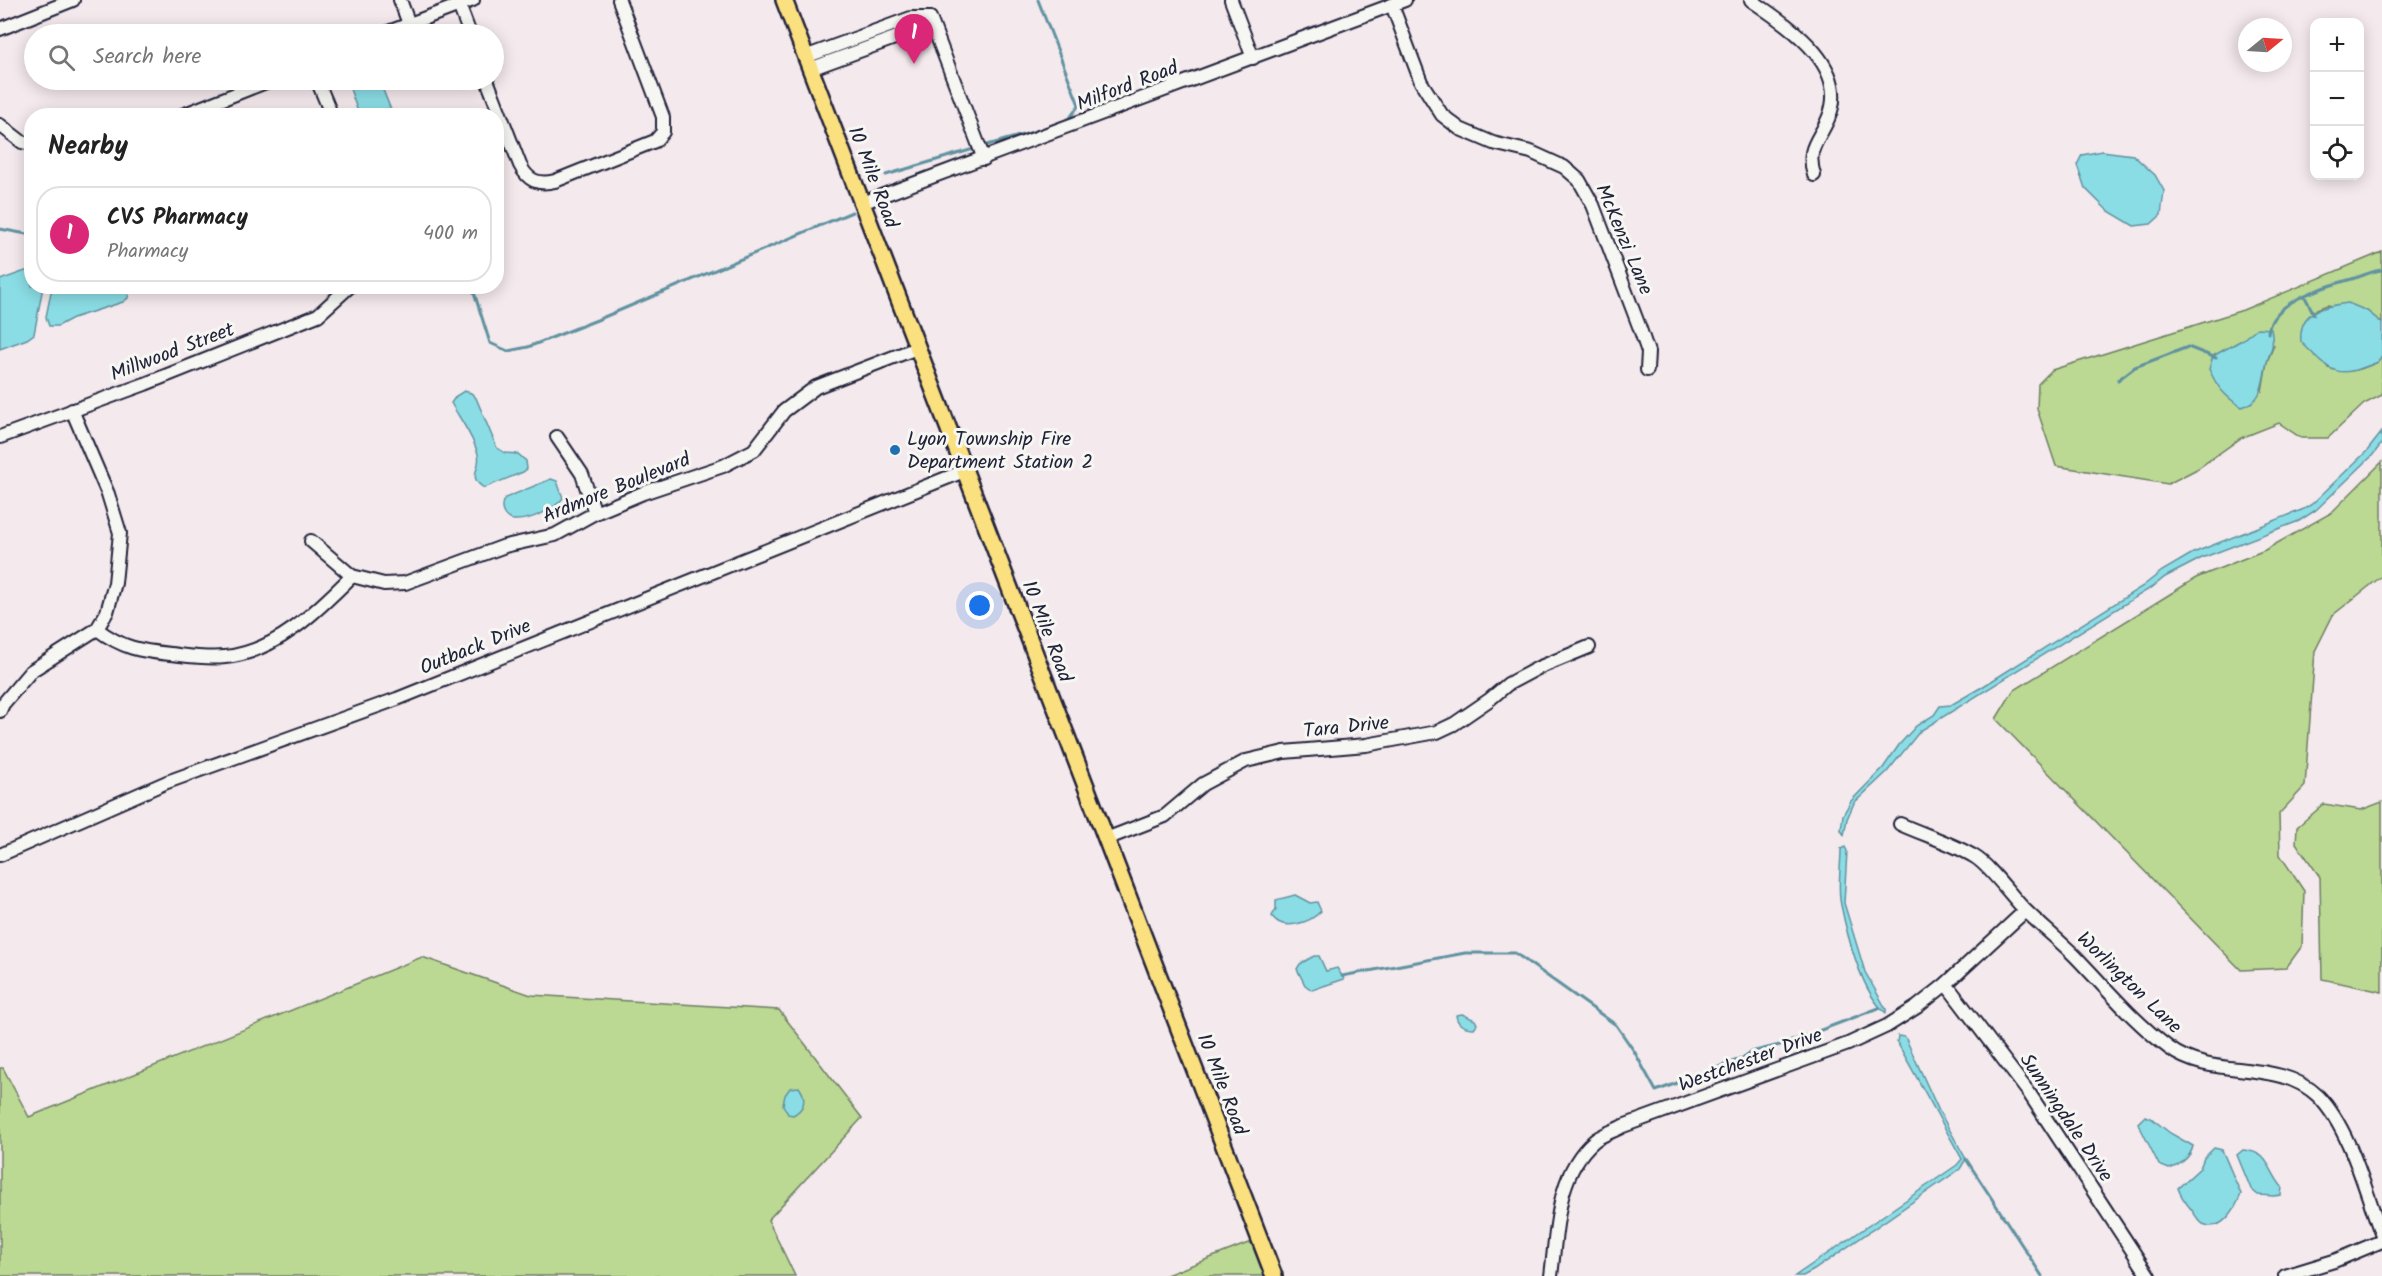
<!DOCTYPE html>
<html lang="en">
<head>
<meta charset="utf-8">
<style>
	body { margin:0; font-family:Kalam,sans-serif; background:#f2f2f2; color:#222 }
	.controls { position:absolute; right:18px; top:18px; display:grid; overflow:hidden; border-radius:12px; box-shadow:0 3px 15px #0003 }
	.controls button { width:54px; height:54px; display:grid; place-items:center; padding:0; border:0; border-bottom:2px solid #e0e0e0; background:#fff; color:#222; font:30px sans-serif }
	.compass { position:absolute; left:2238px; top:18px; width:54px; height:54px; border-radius:50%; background:#fff; box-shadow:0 3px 15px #0003; rotate:72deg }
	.you { position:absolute; left:980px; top:606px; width:21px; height:21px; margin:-15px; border:4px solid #fff; border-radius:50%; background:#1a73e8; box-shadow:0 0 0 9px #1a73e833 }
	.badge { display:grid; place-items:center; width:39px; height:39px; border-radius:50%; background:#db2777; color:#fff; font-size:20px; font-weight:700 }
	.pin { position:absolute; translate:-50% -50px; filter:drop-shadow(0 2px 3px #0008) }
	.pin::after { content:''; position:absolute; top:32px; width:21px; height:18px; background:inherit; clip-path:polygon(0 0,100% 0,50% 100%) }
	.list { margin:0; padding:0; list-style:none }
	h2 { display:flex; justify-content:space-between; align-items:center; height:78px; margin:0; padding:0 24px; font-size:26px }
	h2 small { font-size:20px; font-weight:400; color:#767676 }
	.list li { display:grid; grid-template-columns:39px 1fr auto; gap:18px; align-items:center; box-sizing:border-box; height:96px; margin:0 12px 12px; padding:0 12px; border:2px solid #e0e0e0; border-radius:24px }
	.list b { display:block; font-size:22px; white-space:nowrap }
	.list p { margin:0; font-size:20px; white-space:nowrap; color:#767676 }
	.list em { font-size:20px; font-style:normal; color:#767676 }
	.icon { flex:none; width:33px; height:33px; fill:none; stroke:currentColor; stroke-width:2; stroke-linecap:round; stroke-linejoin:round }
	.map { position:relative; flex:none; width:2382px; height:1276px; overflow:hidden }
	.search { position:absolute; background:#fff; box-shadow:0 3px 15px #0003; left:24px; top:24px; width:480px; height:66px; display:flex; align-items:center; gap:15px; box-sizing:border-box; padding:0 21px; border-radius:33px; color:#767676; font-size:22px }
	.panel { position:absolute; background:#fff; box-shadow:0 3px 15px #0003; left:24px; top:108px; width:480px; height:186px; border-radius:24px }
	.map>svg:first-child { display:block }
	.green { fill:#bbd992; stroke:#6e7e66; stroke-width:1.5; fill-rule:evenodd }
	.water { fill:#8bdde5; stroke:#6192a1; stroke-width:1.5 }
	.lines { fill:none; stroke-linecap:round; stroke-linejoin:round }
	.stream { stroke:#6192a1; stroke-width:3 }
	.minor-casing { stroke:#22223b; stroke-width:16 }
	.major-casing { stroke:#22223b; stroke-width:20 }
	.minor { stroke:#f6f6f2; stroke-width:12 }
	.major { stroke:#fbe080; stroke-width:15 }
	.poi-dot { fill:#1f6fb2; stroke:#f6f6f2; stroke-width:2 }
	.labels { text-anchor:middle; stroke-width:6; stroke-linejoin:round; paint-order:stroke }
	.street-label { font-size:20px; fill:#22223b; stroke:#f6f6f2 }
	.poi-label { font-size:20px; fill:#22223b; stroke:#f6f6f2; text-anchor:start }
</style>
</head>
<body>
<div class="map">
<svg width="2382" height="1276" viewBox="0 0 2382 1276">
	<rect width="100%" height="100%" fill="#f4e9ec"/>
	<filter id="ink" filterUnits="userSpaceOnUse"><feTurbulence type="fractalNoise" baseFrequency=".0167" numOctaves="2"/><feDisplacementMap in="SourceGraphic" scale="12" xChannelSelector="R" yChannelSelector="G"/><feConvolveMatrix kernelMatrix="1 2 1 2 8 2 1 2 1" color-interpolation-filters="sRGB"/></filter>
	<g filter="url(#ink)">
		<!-- green -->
		<g class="green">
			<path d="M2382,252V323L2367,311L2327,305L2317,309L2305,321L2328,368C2347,375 2360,370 2378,362L2382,356V395L2364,404L2328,438H2301L2279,423L2241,438L2197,469L2168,484L2056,466L2037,409L2038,384L2052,370L2243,310ZM2242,340L2274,345L2267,362L2262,391L2213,356Z"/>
			<path d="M2382,462V576L2333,615L2315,651L2305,786L2279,814L2280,855L2304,891L2302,946L2286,968L2241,970L1996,719L2013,691L2196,578L2265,550L2331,513Z"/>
			<path d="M2382,802V992L2322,979L2320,877L2296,843L2297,827L2324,804L2361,810Z"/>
			<path d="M422,957L531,995L779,1010L862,1118L768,1220L795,1276H0V1068H3L29,1117Z"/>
			<path d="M1256,1240L1270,1276H1164Z"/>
		</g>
		<!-- water -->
		<g class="water">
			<path d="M347,80H379L393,115H359Z"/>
			<path d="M2102,151L2133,155L2155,175L2164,191L2161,215L2151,224L2134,226L2107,210L2085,188L2077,165L2082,155Z"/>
			<path d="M31,269L32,286L43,287L34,334L27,339L0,349V280Z"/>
			<path d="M126,287L129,290L128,298L123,302L73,318L58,326H49L46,317L52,287Z"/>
			<path d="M2348,303L2367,311L2382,323V356L2378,362C2334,380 2333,373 2301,342C2298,311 2323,306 2348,303Z"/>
			<path d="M2257,328L2271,329C2275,350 2270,348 2266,366C2262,384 2263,401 2242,407C2225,397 2217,387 2209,369L2213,356L2242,340Z"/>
			<path d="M464,391L471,393L476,398L497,448L505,453L518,454L526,461L527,469L523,472L484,488C466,476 482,469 478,454C473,436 460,419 451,403L456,396Z"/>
			<path d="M2382,432V443L2372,456L2316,510L2299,521L2202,558L2165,577L2154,586L1920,731L1887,772L1854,803L1847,819L1844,835L1841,830L1843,815L1851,801L1883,768L1899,745L1916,726L1934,715L1940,706L1951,705L1982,687L2143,586L2162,571L2193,553L2304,509L2312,504L2367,451Z"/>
			<path d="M551,479L557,481L563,498C554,510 529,521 514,520C502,519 499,506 505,498Z"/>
			<path d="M1845,847L1847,851L1844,903L1865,972L1886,1009V1013C1862,994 1847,935 1841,905C1837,888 1841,866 1841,849Z"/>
			<path d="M1295,895L1310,903L1317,902L1321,911C1310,923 1282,932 1272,916L1276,909V900Z"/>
			<path d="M1314,956H1319L1326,971L1337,968L1344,979L1312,990L1305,985L1297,969L1300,964Z"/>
			<path d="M1462,1014L1475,1020L1477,1024L1474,1028C1465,1028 1457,1025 1456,1015Z"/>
			<path d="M1898,1036L1905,1037L1939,1111L1966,1159L1960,1169L1814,1270L1803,1276H1795L1957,1165L1962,1159L1897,1042Z"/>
			<path d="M799,1087C807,1098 805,1109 793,1115L788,1114L783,1105L785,1095L790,1088Z"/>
			<path d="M2145,1116L2151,1118L2170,1133L2193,1146C2191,1157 2179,1166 2169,1169L2159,1165L2138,1123Z"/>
			<path d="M2214,1148L2222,1150L2241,1194C2236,1208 2222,1233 2203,1224C2198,1221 2194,1213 2191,1209C2185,1202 2181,1197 2178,1188L2200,1168L2204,1158Z"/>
			<path d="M2243,1150C2270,1152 2267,1169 2282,1187L2281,1195L2274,1196L2258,1195L2251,1189L2237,1155Z"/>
		</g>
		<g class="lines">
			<!-- stream -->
			<g class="stream">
				<path d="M1038,0L1079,105L1067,122"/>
				<path d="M984,146L1047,128"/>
				<path d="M886,175L977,148"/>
				<path d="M0,229L32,235"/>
				<path d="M472,286L490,343L508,351L528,347L597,320L852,212"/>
				<path d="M2305,297L2314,314"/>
				<path d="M2268,333C2271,300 2329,286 2355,278C2365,275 2372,271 2382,270"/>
				<path d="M2118,380L2135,367L2188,347L2216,358"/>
				<path d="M1342,976L1465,953H1515L1616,1025L1634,1051L1656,1091L1743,1058L1751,1052L1784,1044L1879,1008"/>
				<path d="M1966,1159L2042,1276"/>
			</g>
			<!-- minor casing -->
			<g class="minor-casing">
				<g id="minor">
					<path d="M400,0L409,24"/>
					<path d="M1231,0L1253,58"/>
					<path d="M1751,0C1787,25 1852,66 1828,119C1818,142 1806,148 1814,175"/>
					<path d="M459,5L470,34"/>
					<path d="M1392,5L1421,82L1442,115L1460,129L1493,143L1531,152L1564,167L1579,180L1593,205L1639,326L1648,352L1647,370"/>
					<path d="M930,18L984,159"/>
					<path d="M0,29L73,0"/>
					<path d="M383,34L473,0"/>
					<path d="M805,57L911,18H930L922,28L810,69"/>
					<path d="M317,80L332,116"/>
					<path d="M487,80L520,165C528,181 538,185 555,181L655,141L663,132V117L619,0"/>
					<path d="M180,116L271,80"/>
					<path d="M0,125L22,142L32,144"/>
					<path d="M862,203L1405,0"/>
					<path d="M0,437L145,384L318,315L350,286"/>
					<path d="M557,437L582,474L595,513"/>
					<path d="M311,541L352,576L384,584L405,583L505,546L555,535L595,513L643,493L723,466L754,450L784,411L816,387L917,348"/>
					<path d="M97,629C122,648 140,651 170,654C188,656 208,659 225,657C276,652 317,611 352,576"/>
					<path d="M0,711L3,704L31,671L97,629L107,612L115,583L120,533L108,494L72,410"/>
					<path d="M1900,824C1924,835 1952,843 1975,857C1990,866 2011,896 2025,910C2041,926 2059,940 2075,956C2105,987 2134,1022 2169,1048C2213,1081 2277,1057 2318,1096C2350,1128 2366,1193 2382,1236"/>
					<path d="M1106,839L1165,816L1203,784L1246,761L1284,752L1366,745L1437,732L1454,724L1489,700L1508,684L1538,668L1589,647"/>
					<path d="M0,855L167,782L397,699L964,471"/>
					<path d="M1946,984L2029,1093L2149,1276"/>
					<path d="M1551,1276C1557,1230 1556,1174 1594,1141C1601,1135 1614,1131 1623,1126L1848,1044L1887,1026L1917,1007L1946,984L2025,911"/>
					<path d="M2285,1276L2334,1261L2382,1241"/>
				</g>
			</g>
			<!-- major casing -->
			<g class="major-casing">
				<path id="major" d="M784,0L1274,1276"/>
			</g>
			<!-- minor -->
			<use href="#minor" class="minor"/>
			<!-- major -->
			<use href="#major" class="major"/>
		</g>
	</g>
	<!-- markers -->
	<circle class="poi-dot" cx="895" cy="450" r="6"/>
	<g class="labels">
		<!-- street labels -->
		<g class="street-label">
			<text transform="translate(1127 85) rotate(-21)" y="7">Milford Road</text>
			<text transform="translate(874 177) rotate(69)" y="7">10 Mile Road</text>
			<text transform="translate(1625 239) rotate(67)" y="7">McKenzi Lane</text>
			<text transform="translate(172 351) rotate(-21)" y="7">Millwood Street</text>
			<text transform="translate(616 487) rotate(-22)" y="7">Ardmore Boulevard</text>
			<text transform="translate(1048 631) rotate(69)" y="7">10 Mile Road</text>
			<text transform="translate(475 646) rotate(-22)" y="7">Outback Drive</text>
			<text transform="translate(1346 726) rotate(-6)" y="7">Tara Drive</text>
			<text transform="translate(2130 982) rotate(44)" y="7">Worlington Lane</text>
			<text transform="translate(1750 1059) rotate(-20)" y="7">Westchester Drive</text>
			<text transform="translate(1223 1084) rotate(69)" y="7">10 Mile Road</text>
			<text transform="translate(2067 1117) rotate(56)" y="7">Sunningdale Drive</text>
		</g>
		<!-- poi labels -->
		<g class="poi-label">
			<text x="907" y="445">Lyon Township Fire<tspan x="907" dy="23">Department Station 2</tspan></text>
		</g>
	</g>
</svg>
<div class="controls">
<button>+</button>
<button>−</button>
<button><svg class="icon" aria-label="locate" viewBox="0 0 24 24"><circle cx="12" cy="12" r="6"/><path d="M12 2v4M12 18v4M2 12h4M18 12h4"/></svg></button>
</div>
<svg class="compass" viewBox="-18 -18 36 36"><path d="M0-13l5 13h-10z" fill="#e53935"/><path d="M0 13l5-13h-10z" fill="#767676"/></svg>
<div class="you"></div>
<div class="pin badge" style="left:914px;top:64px">1</div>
<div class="search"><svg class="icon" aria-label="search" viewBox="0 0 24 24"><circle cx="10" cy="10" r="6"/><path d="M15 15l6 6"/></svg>Search here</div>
<section class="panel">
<h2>Nearby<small></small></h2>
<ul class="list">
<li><span class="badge">1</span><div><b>CVS Pharmacy</b><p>Pharmacy</p></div><em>400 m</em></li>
</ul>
</section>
</div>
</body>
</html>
